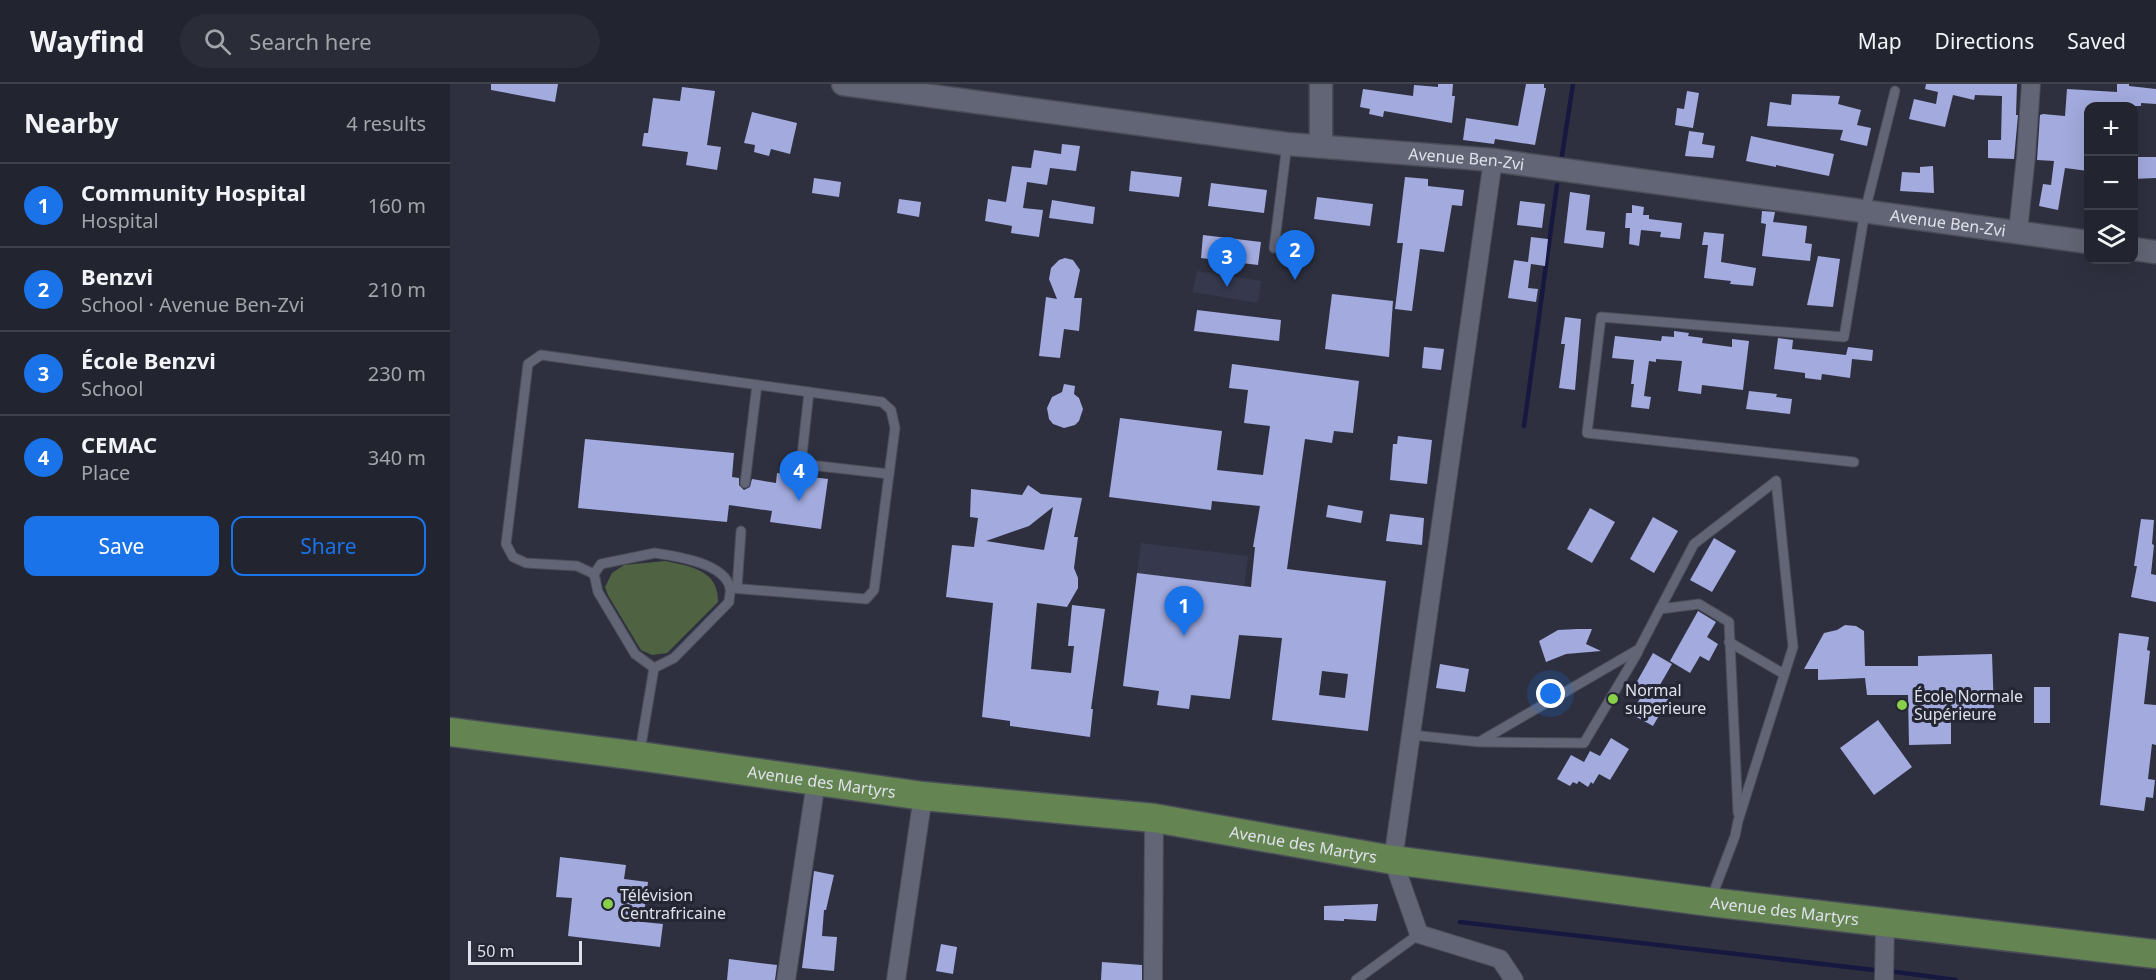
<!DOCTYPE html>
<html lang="en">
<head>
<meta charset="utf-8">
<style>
	body { margin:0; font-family:"Noto Sans",sans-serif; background:#2a2c37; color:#f1f3f6 }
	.controls { position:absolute; right:18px; top:18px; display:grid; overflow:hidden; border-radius:12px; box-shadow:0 6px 24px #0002 }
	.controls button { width:54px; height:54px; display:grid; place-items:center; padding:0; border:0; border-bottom:2px solid #3f414b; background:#22242f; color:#f1f3f6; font:30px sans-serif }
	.scale { position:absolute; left:18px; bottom:15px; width:114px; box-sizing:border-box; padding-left:6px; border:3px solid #dfe1ea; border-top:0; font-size:16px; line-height:21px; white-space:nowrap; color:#dfe1ea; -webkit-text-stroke:4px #242634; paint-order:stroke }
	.you { position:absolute; left:1101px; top:610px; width:21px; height:21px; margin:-15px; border:4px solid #fff; border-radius:50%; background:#1a73e8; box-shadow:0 0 0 9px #1a73e833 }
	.badge { display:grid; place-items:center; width:39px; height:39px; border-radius:50%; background:#1a73e8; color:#fff; font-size:20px; font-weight:700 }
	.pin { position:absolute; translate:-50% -50px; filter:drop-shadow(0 2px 3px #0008) }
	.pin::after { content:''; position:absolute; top:32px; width:21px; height:18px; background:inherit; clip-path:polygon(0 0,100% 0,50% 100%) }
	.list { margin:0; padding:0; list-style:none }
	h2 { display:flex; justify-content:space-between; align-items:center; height:78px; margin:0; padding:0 24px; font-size:26px }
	h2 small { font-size:20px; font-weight:400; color:#a2a4aa }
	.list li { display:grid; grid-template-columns:39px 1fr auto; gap:18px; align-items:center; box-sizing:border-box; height:84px; padding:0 24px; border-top:2px solid #3f414b }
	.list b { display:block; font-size:22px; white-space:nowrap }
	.list p { margin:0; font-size:20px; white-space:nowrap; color:#a2a4aa }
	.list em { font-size:20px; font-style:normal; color:#a2a4aa }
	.actions { display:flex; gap:12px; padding:18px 24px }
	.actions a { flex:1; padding:14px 0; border:2px solid #1a73e8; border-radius:12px; text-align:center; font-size:21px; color:#1a73e8 }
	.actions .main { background:#1a73e8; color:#fff }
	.icon { flex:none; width:33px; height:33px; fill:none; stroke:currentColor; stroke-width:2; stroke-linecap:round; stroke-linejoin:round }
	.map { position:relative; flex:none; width:1706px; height:896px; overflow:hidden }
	header { display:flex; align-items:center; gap:36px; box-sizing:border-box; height:84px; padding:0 30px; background:#22242f; border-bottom:2px solid #3f414b }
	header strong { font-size:28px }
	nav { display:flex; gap:33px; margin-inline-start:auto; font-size:21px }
	.search { width:420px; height:54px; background:#2a2c37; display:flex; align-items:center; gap:15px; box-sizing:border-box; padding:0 21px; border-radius:33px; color:#a2a4aa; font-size:22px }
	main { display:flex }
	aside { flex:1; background:#22242f }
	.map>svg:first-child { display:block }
	.built { fill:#36394d }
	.green { fill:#4f6242 }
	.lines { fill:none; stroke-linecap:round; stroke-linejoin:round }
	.stream { stroke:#171840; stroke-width:4.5 }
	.building { fill:#a2aade; fill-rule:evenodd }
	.service-casing { stroke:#4a4c58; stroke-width:11 }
	.minor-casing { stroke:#4a4c58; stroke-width:20 }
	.tertiary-casing { stroke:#4a4c58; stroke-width:25 }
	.primary-casing { stroke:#4a4c58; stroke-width:31 }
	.service { stroke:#626575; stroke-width:9 }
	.minor { stroke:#626575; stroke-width:18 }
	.tertiary { stroke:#626575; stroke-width:22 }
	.primary { stroke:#648452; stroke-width:28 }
	.poi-dot { fill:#88cf4a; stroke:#242634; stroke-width:2 }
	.labels { text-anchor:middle; stroke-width:6; stroke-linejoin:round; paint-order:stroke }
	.street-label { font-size:16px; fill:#dfe1ea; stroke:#242634 }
	.poi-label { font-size:16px; fill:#dfe1ea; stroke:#242634; text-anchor:start }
</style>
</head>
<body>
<header>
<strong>Wayfind</strong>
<div class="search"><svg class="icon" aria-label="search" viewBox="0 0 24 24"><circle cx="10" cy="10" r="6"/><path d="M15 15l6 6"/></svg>Search here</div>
<nav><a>Map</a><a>Directions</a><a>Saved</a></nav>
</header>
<main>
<aside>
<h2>Nearby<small>4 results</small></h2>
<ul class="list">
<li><span class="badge">1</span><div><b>Community Hospital</b><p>Hospital</p></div><em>160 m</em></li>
<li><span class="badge">2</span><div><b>Benzvi</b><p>School · Avenue Ben-Zvi</p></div><em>210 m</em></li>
<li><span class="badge">3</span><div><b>École Benzvi</b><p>School</p></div><em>230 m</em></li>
<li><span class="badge">4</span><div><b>CEMAC</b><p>Place</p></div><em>340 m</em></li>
</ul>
<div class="actions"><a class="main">Save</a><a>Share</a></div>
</aside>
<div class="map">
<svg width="1706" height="896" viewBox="0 0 1706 896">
	<rect width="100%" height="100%" fill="#2e303f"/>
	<!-- built -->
	<g class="built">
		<path d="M747,187L811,197L808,219L743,208Z"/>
		<path d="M691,459L798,472L780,615L742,611L739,625L707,621L709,607L673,602Z"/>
	</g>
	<!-- green -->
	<path class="green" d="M215,477C240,482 269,486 268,518L217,569L202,571L191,566L158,511L155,503L162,489L174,481Z"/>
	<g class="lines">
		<!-- stream -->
		<g class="stream">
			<path d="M1111,78L1123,0"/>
			<path d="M1074,342L1107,101"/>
			<path d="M1010,838L1424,886"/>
			<path d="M1439,887L1506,896"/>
		</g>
	</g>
	<!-- building -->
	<g class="building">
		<path d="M41,0H108L105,18L41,6Z"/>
		<path d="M988,0H1003L1002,12H1005L1002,39L934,27L933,33L919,30L920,25L910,23L913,5L963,12L964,1L988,3Z"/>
		<path d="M1076,0H1094V4H1096L1085,61L1045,55L1044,60L1013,56L1016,34L1068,42Z"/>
		<path d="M1476,0H1567L1566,31H1568L1564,75L1538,74V56H1551L1552,12L1525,11L1524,16L1503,11L1495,43L1459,35L1464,15L1486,20L1488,8L1475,5Z"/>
		<path d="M1667,0H1679V2L1706,5V20L1691,19V22H1638V87L1615,84L1608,126L1589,122L1593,100L1601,101L1604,77L1587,76L1590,31L1593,30L1615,32L1617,5L1667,8Z"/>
		<path d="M232,3L265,7L257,61L271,63L267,86L236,81L238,68L192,62L194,49H198L203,14L230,17Z"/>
		<path d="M1237,7L1249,9L1243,44L1225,41L1227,24L1234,25Z"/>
		<path d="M1342,10L1390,12L1388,20L1411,26L1407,41L1421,44L1417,62L1390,56L1393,46L1317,42L1320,18L1341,21Z"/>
		<path d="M302,28L347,39L340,70L321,65L319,72L304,68L305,61L294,59Z"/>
		<path d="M1239,47L1254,49L1252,60L1265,62L1263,74L1235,72Z"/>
		<path d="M1301,52L1384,70L1379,92L1326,81V83L1296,77Z"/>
		<path d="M612,60L630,62L626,87L600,84L597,101L577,98L573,124L593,126L589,153L561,149L562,142L535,137L538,115L556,118L562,82L581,84L584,66L611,70Z"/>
		<path d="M1683,73H1706V94L1683,95Z"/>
		<path d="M1483,82L1484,109L1450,107L1452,88L1470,89V83Z"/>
		<path d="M681,87L732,93L729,113L679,107Z"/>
		<path d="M955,93L978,95V102L1014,106L1012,122L1002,121L994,168L970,165L962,227L945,225L953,159H947Z"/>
		<path d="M364,94L391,98L389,113L362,109Z"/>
		<path d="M761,99L817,106L814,129L758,122Z"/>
		<path d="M1120,108L1140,111L1136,146L1155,148L1153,164L1114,159Z"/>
		<path d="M867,113L923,120L920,142L864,135Z"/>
		<path d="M449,115L471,118L469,133L447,129Z"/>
		<path d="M602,116L645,123L643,140L599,134Z"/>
		<path d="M1070,117L1095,120L1092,144L1067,141Z"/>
		<path d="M1182,121L1194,123L1193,131H1199V135L1232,139L1230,155L1210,153L1211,148L1191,146L1189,162L1179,160L1180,144H1175L1176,129H1182Z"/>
		<path d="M1312,127L1325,128L1323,138L1357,142L1355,159L1362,160L1360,177L1312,172L1316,140L1311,139Z"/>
		<path d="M1254,148L1274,150L1271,178L1306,184L1303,202L1280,200L1281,197L1254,194L1258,161H1252Z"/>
		<path d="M753,151L811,158L808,181L751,174Z"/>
		<path d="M1081,153L1098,155L1095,182L1081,180L1078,204L1088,205L1086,218L1058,214L1064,176L1078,178Z"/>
		<path d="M1368,172L1390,175L1383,223L1357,221Z"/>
		<path d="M615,174L623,176L630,186L624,214H632L629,247L614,245L610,274L589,272L596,213L607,215L599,195L601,184L609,176Z"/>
		<path d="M882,210L943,217L939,273L875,265Z"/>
		<path d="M747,226L831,236L829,257L744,247Z"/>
		<path d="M1115,233L1131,235L1125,306L1109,304L1115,260H1111Z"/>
		<path d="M1224,247L1239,249L1238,252L1253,254L1252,259L1282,263V255L1299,257L1293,306L1252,301L1251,310L1228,307L1232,277L1206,275V278L1199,277L1194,312L1201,313L1199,325L1181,323L1184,300H1181L1184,276L1162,274L1165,252L1211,257L1212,252L1224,253Z"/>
		<path d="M1328,254L1343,256L1342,265L1396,271L1398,263L1423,266L1422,277L1402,275L1400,294L1372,290L1371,296L1355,294V289L1324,285Z"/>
		<path d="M974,263L994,265L991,286L972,284Z"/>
		<path d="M782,280L909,297L903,349L884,347L882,359L855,355L837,485L936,497L918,647L822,636L832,554L789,551L780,615L741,611L739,625L707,621L709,607L673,602L687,489L801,503L805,463H803L810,422L762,417L761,426L659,413L670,334L772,347L767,386L813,391L820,342L794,339L798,306L779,304ZM872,587L898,590L895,614L869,611Z"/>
		<path d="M614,300L625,302L624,310L629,314L633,325L629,337L625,341L614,344L603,340L599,335L597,324L602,313L612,308Z"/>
		<path d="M1299,307L1327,310L1326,313L1342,315L1340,330L1296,325Z"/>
		<path d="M948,352L982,356L977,400L940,396L943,360H947Z"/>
		<path d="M135,355L284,369L282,393L289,394V401L294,406L300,403L302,395L326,399L327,389L378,395L371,445L320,438L322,427L279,421L277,438L128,424Z"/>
		<path d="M578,401L591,410L632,414L624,453H628L624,484L628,494V504L617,523L587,519L581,585L621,589L624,562H618L622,521L655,525L641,625H643L640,653L560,642V637L532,633L543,519L496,513L502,461L524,463L528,434L520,433L521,405L572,411ZM603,423L594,466L536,457L579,442Z"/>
		<path d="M878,421L913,427L911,439L876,433Z"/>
		<path d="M1140,424L1165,438L1142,479L1117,465Z"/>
		<path d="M940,430L974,434L972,461L936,457Z"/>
		<path d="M1203,433L1228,447L1204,489L1180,475Z"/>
		<path d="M1691,435L1704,436L1702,460L1704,461L1701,490L1706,491V518L1681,513L1687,482H1684Z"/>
		<path d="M1264,454L1286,467L1262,508L1240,496Z"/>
		<path d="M1248,527L1266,538L1257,553L1268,560L1259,577L1250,572L1240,589L1220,577Z"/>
		<path d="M1395,541L1406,542L1414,547L1415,582H1468V572L1542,570L1544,627L1501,628V660L1459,661L1458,611H1417L1415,594L1368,596V585H1354L1374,549L1387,546Z"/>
		<path d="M1127,545H1142L1136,560L1151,567L1116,570L1096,578L1089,557L1108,546Z"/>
		<path d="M1669,549L1699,553L1697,566L1700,567L1694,620L1706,621V661L1702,660L1698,695L1705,696L1703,714L1696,713L1694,727L1650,721Z"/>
		<path d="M1203,569L1222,580L1207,606L1219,614L1203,642L1181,630L1195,606L1185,601Z"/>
		<path d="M990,580L1019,585L1015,608L986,604Z"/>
		<rect x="1584" y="603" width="16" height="36"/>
		<path d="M1428,636L1462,683L1424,711L1390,664Z"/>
		<path d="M1161,654L1179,665L1160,696L1149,690L1143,700L1141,698L1138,703L1129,697L1127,700L1123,698L1120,702L1107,695L1121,671L1134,678L1140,667L1150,672Z"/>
		<path d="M110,773L176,781L174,795L198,798L193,838L213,840L210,863L118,852L122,814L106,813Z"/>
		<path d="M364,787L384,791L376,826H374L372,852L387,853L384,887L352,884Z"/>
		<path d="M928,820L926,837L894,835V837L874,836V822Z"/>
		<path d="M491,860L507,863L503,890L486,887Z"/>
		<path d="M279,875L327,881L325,896H277Z"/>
		<path d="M652,878L692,881V896H651Z"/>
	</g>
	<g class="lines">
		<!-- service casing -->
		<g class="service-casing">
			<g id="service">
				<path d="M824,164L837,60"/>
				<path d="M359,308L351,380L439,390"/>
				<path d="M1404,378L1137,349L1151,233L1394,253L1415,127L1445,7"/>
				<path d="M295,399L307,301"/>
				<path d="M205,469C225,472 275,479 280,504C281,508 279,514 279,518L224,574L204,584L185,570L148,508L144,490L151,480Z"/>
				<path d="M144,490L127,482L76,479L63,473L56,460L78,280L91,271L432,318L441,326L445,344L424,506L416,515L280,504"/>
				<path d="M287,504L291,447"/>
				<path d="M1210,525L1249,520L1279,538L1288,729"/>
				<path d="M1279,558L1334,590"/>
				<path d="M962,651L1029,658L1189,565L1244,460L1326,397"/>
				<path d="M1032,658L1134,659L1188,568"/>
				<path d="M190,667L204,584"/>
				<path d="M1261,815L1285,752L1288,737L1343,563L1326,397"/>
				<path d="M906,896L969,850"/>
			</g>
		</g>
		<!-- minor casing -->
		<g class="minor-casing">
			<g id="minor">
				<path d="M1043,76L943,776L969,850L1050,875L1064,896"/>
				<path d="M1568,147L1576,72L1581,0"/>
				<path d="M336,896L366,698"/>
				<path d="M446,896L473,712"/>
				<path d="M703,896L704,734"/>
				<path d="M1434,896L1435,838"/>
			</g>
		</g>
		<!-- tertiary casing -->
		<g class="tertiary-casing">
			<g id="tertiary">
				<path id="s1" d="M393,0L837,60L1043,76L1638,158"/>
				<path d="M871,62V0"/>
				<path d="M1684,165L1706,168"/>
			</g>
		</g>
		<!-- primary casing -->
		<g class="primary-casing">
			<g id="primary">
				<path id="s2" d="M0,648L189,672L473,712L704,734L943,776L1260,818L1706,870"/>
			</g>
		</g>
		<!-- service -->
		<use href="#service" class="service"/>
		<!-- minor -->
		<use href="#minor" class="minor"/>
		<!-- tertiary -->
		<use href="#tertiary" class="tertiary"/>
		<!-- primary -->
		<use href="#primary" class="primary"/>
	</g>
	<!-- markers -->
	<g class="poi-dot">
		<circle cx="1163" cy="615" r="6"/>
		<circle cx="1452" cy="621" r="6"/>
		<circle cx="158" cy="820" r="6"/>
	</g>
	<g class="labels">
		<!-- street labels -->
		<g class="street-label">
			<text dy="6" stroke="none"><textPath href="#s1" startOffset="628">Avenue Ben-Zvi</textPath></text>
			<text dy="6" stroke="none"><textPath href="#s1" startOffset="1114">Avenue Ben-Zvi</textPath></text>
			<text dy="6" stroke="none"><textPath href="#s2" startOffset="375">Avenue des Martyrs</textPath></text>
			<text dy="6" stroke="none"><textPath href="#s2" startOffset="861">Avenue des Martyrs</textPath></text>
			<text dy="6" stroke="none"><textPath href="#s2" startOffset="1347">Avenue des Martyrs</textPath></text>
		</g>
		<!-- poi labels -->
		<g class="poi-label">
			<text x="1175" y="612">Normal<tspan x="1175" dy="18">superieure</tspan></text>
			<text x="1464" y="618">École Normale<tspan x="1464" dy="18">Supérieure</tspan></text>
			<text x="170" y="817">Télévision<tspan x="170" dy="18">Centrafricaine</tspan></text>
		</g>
	</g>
</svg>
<div class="controls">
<button>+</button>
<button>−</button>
<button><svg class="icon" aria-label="layers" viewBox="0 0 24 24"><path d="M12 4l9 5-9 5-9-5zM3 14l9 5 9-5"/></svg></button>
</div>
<div class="scale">50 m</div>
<div class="you"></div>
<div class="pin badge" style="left:734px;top:552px">1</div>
<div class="pin badge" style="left:845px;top:196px">2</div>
<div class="pin badge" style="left:777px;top:203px">3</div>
<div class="pin badge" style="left:349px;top:417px">4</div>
</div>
</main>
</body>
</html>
